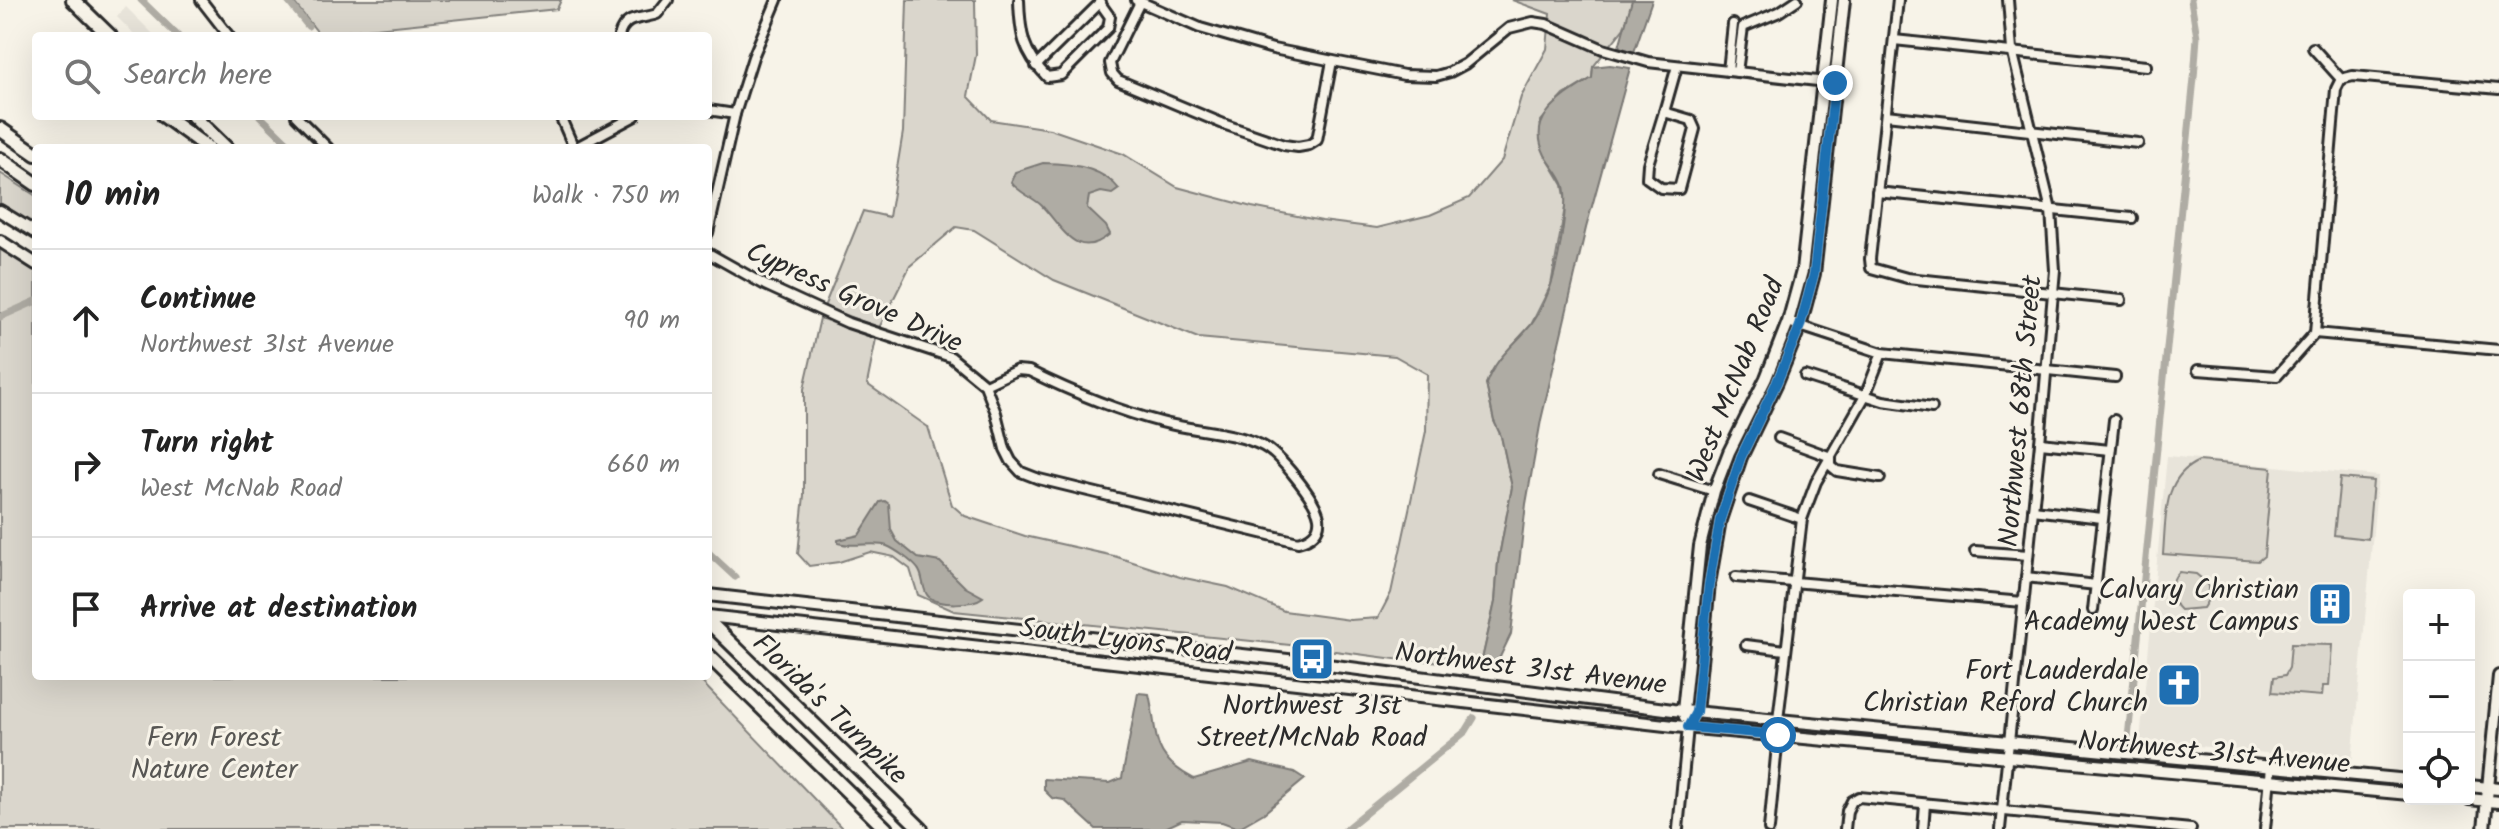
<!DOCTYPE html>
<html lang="en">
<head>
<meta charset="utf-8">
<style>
	body { margin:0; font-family:Kalam,sans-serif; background:#f2f2f2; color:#222 }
	.controls { position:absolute; right:24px; bottom:24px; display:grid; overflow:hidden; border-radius:8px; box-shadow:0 8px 32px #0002 }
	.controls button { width:72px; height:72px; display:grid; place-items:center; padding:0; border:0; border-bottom:2px solid #e0e0e0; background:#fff; color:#222; font:40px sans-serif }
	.stop { position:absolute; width:24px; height:24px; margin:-18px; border:6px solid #1f6fb2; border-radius:50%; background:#fff }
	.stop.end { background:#1f6fb2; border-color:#fff; box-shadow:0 2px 8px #0008 }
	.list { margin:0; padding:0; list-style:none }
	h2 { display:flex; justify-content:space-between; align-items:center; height:104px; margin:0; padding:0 32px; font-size:34px }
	h2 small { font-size:26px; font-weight:400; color:#767676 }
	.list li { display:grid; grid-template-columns:52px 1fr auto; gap:24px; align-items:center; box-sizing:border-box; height:144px; padding:0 32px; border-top:2px solid #e0e0e0 }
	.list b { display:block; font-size:30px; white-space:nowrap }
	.list p { margin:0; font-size:26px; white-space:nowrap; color:#767676 }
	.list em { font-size:26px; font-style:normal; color:#767676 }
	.icon { flex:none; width:44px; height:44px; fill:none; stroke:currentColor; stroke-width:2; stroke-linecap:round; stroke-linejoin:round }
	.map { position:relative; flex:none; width:2499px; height:829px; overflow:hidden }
	.search { position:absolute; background:#fff; box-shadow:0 8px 32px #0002; left:32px; top:32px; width:680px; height:88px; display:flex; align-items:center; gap:20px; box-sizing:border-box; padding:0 28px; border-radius:8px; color:#767676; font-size:30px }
	.panel { position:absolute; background:#fff; box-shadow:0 8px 32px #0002; left:32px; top:144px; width:680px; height:536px; border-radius:8px }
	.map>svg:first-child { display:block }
	.built { fill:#e8e4da }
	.green { fill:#dad6cc; stroke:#82807c; stroke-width:2 }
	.water { fill:#afaca4; stroke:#7a7874; stroke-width:2 }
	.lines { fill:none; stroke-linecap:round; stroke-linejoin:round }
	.canal { stroke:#afaca4; stroke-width:7 }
	.minor-casing { stroke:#2b2b2b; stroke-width:14 }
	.major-casing { stroke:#2b2b2b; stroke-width:16 }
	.highway-casing { stroke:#2b2b2b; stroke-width:18 }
	.minor { stroke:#f7f3e8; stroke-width:8 }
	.major { stroke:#f7f3e8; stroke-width:10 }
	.highway { stroke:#f7f3e8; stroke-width:12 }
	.route { stroke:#1f6fb2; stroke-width:10 }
	.labels { text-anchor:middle; stroke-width:6; stroke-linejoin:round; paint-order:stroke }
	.street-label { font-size:28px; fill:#2b2b2b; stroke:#f7f3e8 }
	.poi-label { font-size:28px; fill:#2b2b2b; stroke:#f7f3e8; text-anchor:end }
	.park-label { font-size:28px; fill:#575653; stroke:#f7f3e8 }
</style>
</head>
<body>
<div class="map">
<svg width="2499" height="829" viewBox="0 0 2499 829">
	<rect width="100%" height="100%" fill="#f7f3e8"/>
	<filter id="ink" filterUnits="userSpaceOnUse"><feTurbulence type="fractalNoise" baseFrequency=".0125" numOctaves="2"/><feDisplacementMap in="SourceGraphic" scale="16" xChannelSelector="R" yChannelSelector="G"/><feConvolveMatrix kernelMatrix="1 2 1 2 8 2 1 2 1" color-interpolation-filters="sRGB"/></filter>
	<g filter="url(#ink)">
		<!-- built -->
		<g class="built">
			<path d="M126,7L153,34L150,36H136L117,17Z"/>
			<path d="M2167,456L2378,476L2352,762L2140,740Z"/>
		</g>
		<!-- green -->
		<g class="green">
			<path d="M292,0H561L557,9L319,34Z"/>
			<path d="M907,0H975L976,55L968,96L991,120L1050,129L1123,154L1177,187L1252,207L1322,221L1377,228L1430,215L1469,198L1502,160L1521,97L1547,49L1550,14L1512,0H1633L1624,28L1593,67L1592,78L1564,95L1540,122L1545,155L1563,185L1566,202L1551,285L1531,325L1500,359L1486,384L1494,421L1501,436L1512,487L1498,562L1495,602L1481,664L1395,659L1290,645L954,611L918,595L910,569L894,557L870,552L839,562L809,566L798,554L804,495V389L820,318L876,339L867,384L928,427L952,505L965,516L1025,536L1114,556L1180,577L1228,587L1284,611L1350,620L1378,618L1391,593L1426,431L1427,374L1395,356L1198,338L1054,280L974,230L956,227L910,266L879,328L824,307L863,211L889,217L903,132Z"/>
			<path d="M0,173L36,196V226L0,203Z"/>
			<path d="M0,239L36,264V676H696L843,829H0Z"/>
			<path d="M2199,461L2272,468L2264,556L2258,561L2163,554C2166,519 2162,477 2199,461Z"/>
			<path d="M2340,478L2373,481L2368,539L2334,535Z"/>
			<path d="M2179,572L2196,574L2208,584V600L2203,608L2180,610C2170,601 2168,582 2179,572Z"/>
			<path d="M2291,644L2332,645L2329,686H2323L2322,696L2272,692L2274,677L2285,675L2289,668Z"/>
		</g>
		<!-- water -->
		<g class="water">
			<path d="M1632,0H1652L1634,52L1619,47Z"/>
			<path d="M1610,65L1630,68L1586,228L1541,420L1526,504L1511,634L1500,657L1488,668L1481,664L1495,602L1498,562L1512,487L1501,436L1494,421L1486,384C1494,360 1514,345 1530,326C1539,316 1545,301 1550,288C1557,269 1569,205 1564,186C1560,174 1551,166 1545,155C1525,115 1564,97 1592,78L1593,67Z"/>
			<path d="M1043,163C1069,163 1102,167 1119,189L1112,194L1101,192L1089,196L1087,208L1106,226L1110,234C1076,263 1062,226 1041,205C1031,196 1019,193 1011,182L1015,172Z"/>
			<path d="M885,501L889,504L891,530L897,541L918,558L940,562L965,587L983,597C973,605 939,606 929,597C922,592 924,576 918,569C912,561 896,550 887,546C876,541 853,548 838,543V540L859,535L880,502Z"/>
			<path d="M1138,693L1149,694C1159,737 1149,755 1194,779L1252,762L1294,772L1305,779L1264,813L1238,828L1222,822L1182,820L1163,829H1096L1064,800L1052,798L1044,790V779L1110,783L1122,778Z"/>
		</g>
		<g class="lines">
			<!-- canal -->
			<g class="canal">
				<path d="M141,0L178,36"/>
				<path d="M287,0L308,26"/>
				<path d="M260,116L293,148"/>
				<path d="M0,317L36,301"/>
				<path d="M708,552L735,577"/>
				<path d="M2128,738L2194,78L2197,37L2191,0"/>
				<path d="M1346,829L1466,731L1474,718"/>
			</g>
			<!-- minor casing -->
			<g class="minor-casing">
				<g id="minor">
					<path d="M201,0L229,36"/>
					<path d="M1019,0C1020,34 1023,52 1047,77L1061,75L1108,28L1110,17L1100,3"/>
					<path d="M1136,0L1200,28L1273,49L1404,75L1436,76L1450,72L1465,64L1509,28L1533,22L1546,24L1603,49L1648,62L1835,83"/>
					<path d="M1898,0L1870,259L1871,268L1907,278L2121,300"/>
					<path d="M1140,2L1110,63L1112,73L1118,80L1226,125L1284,145L1298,147L1309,145L1317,140L1332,61"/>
					<path d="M619,36C625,15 640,20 657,14L668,0"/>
					<path d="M1894,40L2146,66"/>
					<path d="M2313,48L2341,79"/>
					<path d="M1036,66L1101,2"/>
					<path d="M1728,71L1733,24"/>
					<path d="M1737,72L1743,27L1779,12L1797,0"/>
					<path d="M2341,79L2353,76L2499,89"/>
					<path d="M708,110L735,114"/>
					<path d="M1664,112L1691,120L1695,129L1679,189L1661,188L1647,178L1648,164Z"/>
					<path d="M1664,112L1677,66"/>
					<path d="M1886,115L2138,143"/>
					<path d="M296,116L328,148"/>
					<path d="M560,116L574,148"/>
					<path d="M575,148L635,116"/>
					<path d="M1877,192L2132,218"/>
					<path d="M708,233L735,114L753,57L777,0"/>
					<path d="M708,253L765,285L848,323L951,357L985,385L996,413L1005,449L1011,461L1021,472L1039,479L1298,542C1310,539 1321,532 1319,517C1316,499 1279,454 1263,446C1233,431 1193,431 1161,422C1115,410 1072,392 1029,371L1017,370L985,385"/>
					<path d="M1788,322L1882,353L2115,377"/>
					<path d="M2315,333L2336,89L2341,79"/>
					<path d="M2198,370L2277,376L2315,333L2499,350"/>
					<path d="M1805,376L1883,401L1932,408"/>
					<path d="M1779,438L1831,457V466L1837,471L1880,478"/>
					<path d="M2040,443L2110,450"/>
					<path d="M1659,474L1714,491"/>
					<path d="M1749,501L1802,519"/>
					<path d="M2033,510L2102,518"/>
					<path d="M1975,551L2028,555"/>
					<path d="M1736,577L2023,602"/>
					<path d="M2026,577L2096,585"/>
					<path d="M2093,610L2114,420"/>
					<path d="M1746,645L1785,650"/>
					<path d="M1778,720L1802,519L1816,482L1865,396L1882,353"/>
					<path d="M1678,829L1688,727"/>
					<path d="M1769,829L1778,735"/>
					<path d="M1845,829L1847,811L1852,801L1859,797L2191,829"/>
					<path d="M1923,829L1925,804"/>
					<path d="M2000,829L2040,443L2055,270L2051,210L2012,50L2008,0"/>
					<path d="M2265,829L2271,767"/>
				</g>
			</g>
			<!-- major casing -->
			<g class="major-casing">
				<g id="major">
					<path d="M0,211L36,233"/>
					<path d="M0,241L36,264"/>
					<path d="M708,595L1297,661L1673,710L2409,780"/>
					<path d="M708,616L1674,726L2409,794"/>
					<path d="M1685,717L1683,711L1700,546L1714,491L1729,452L1766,378L1788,322L1802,271L1832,0"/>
					<path d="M1688,727L1696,712L1709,584L1720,520L1741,457L1777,382L1800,326L1814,274L1844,0"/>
					<path d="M2469,786L2499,789"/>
					<path d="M2469,799L2499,802"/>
					<path d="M2484,829L2499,676"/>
				</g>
			</g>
			<!-- highway casing -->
			<g class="highway-casing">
				<g id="highway">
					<path d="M73,0L110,36"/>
					<path d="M164,116L208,148"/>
					<path d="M193,116L226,148"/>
					<path d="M0,129L36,154"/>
					<path d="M0,159L36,184"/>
					<path d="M708,621L921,829"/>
					<path d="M708,655L886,829"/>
				</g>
			</g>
			<!-- minor -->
			<use href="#minor" class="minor"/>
			<!-- major -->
			<use href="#major" class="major"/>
			<!-- highway -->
			<use href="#highway" class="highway"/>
		</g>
	</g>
	<g class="lines" filter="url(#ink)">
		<!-- route -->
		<path class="route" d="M1778,735L1688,727L1696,712L1709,584L1720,520L1741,457L1777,382L1800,326L1814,274L1835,83"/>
	</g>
	<!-- icons -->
	<defs>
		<g id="building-square" transform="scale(2.3)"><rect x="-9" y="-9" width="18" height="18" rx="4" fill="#1f6fb2" stroke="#f7f3e8"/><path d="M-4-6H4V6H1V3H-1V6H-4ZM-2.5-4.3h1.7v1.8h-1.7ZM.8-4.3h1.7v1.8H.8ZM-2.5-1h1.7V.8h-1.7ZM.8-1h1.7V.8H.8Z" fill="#fff"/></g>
		<g id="bus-square" transform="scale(2.3)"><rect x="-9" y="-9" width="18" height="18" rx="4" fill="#1f6fb2" stroke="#f7f3e8"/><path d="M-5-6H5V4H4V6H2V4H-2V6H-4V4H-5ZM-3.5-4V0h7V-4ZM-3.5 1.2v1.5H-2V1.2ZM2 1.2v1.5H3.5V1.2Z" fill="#fff"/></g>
		<g id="church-square" transform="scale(2.3)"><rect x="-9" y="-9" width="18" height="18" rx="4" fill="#1f6fb2" stroke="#f7f3e8"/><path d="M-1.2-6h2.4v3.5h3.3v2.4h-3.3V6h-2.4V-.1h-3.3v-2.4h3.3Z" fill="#fff"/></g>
	</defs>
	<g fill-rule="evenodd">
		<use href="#building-square" x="2330" y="604"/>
		<use href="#bus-square" x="1312" y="659"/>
		<use href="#church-square" x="2179" y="685"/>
	</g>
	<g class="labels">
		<!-- street labels -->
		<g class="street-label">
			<text transform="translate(855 296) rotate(24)" y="10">Cypress Grove Drive</text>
			<text transform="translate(1734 379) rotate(-68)" y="10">West McNab Road</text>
			<text transform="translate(2019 411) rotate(-85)" y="10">Northwest 68th Street</text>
			<text transform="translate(1126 639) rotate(7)" y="10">South Lyons Road</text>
			<text transform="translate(1531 667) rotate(7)" y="10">Northwest 31st Avenue</text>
			<text transform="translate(831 708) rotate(44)" y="10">Florida's Turnpike</text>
			<text transform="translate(2214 751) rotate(5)" y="10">Northwest 31st Avenue</text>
		</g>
		<!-- poi labels -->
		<g class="poi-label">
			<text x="2299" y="598">Calvary Christian<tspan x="2299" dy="32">Academy West Campus</tspan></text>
			<text x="2148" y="679">Fort Lauderdale<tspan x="2148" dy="32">Christian Reford Church</tspan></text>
			<text x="1312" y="714" text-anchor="middle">Northwest 31st<tspan x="1312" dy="32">Street/McNab Road</tspan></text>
		</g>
		<!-- park labels -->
		<g class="park-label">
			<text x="214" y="746">Fern Forest<tspan x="214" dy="32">Nature Center</tspan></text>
		</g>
	</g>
</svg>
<div class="controls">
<button>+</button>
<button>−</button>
<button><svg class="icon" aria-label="locate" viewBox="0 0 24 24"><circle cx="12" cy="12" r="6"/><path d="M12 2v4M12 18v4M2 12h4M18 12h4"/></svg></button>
</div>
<div class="stop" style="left:1778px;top:735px"></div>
<div class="stop end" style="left:1835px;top:83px"></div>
<div class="search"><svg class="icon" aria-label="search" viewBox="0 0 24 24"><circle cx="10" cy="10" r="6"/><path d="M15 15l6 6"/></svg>Search here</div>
<section class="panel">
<h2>10 min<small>Walk · 750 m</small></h2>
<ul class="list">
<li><svg class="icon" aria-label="ahead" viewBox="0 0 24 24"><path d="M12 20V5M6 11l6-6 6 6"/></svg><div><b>Continue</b><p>Northwest 31st Avenue</p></div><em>90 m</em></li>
<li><svg class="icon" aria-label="right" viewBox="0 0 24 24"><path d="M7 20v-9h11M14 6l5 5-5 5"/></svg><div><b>Turn right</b><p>West McNab Road</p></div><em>660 m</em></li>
<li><svg class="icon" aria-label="arrive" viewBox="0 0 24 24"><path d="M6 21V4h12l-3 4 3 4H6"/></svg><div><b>Arrive at destination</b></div></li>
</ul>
</section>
</div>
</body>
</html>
